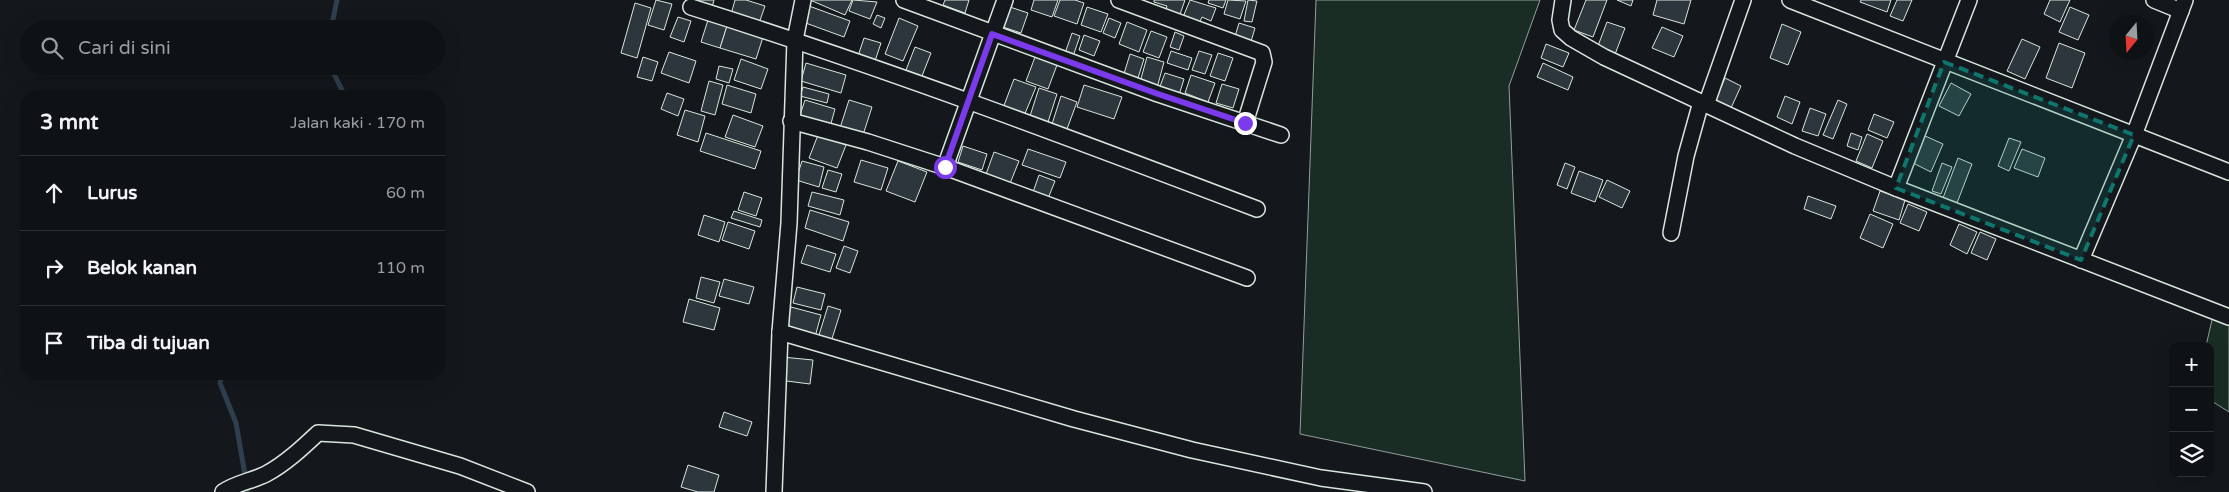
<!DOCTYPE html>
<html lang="id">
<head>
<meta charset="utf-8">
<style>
	body { margin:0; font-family:"Varela Round",sans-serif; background:#181b1e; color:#f1f3f6 }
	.controls { position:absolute; right:15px; bottom:15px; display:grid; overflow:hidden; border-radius:10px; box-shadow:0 5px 20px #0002 }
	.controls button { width:45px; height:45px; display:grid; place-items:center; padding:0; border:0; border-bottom:1px solid #2f3234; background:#0f1215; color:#f1f3f6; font:25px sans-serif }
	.compass { position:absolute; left:2109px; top:15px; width:45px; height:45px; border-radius:50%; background:#0f1215; box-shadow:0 5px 20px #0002; rotate:198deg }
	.stop { position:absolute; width:15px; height:15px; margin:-11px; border:4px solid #7c3aed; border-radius:50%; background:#fff }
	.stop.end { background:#7c3aed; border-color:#fff; box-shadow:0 1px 5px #0008 }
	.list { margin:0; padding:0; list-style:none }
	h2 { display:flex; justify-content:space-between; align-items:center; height:65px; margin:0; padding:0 20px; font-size:21px }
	h2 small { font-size:16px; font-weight:400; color:#9b9ea0 }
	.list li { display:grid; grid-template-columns:32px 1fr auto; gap:15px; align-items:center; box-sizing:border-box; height:75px; padding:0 20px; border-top:1px solid #2f3234 }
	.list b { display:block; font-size:19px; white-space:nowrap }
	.list em { font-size:16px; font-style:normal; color:#9b9ea0 }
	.icon { flex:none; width:28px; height:28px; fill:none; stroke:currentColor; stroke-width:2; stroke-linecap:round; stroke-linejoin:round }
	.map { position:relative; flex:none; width:2229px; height:492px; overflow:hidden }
	.search { position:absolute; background:#0f1215; box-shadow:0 5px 20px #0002; left:20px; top:20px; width:425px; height:55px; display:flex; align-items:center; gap:12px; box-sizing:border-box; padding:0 18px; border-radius:28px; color:#9b9ea0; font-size:19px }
	.panel { position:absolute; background:#0f1215; box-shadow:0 5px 20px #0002; left:20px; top:90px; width:425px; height:290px; border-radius:20px }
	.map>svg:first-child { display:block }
	.green { fill:#1a2d24; stroke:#939e99 }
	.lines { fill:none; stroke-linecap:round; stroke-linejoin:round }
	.stream { stroke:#2f3f4d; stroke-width:5 }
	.building { fill:#2c363c; stroke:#d8e6dc }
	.minor-casing { stroke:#d8e6dc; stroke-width:18 }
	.minor { stroke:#14181c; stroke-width:15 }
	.route { stroke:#7c3aed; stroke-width:6 }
	.marked { fill:#0f766e; fill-opacity:0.2; stroke:#0f766e; stroke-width:4; stroke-dasharray:10 6; stroke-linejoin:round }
</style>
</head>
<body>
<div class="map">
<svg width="2229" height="492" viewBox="0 0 2229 492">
	<rect width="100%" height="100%" fill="#14181c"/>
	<!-- green -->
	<g class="green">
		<path d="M1316,0H1540L1509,86L1525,481L1300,434Z"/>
		<path d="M2215,307L2229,309V412L2210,400V346H2206Z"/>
	</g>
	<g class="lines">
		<!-- stream -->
		<g class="stream">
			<path d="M331,29L337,0"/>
			<path d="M330,66L345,96"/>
			<path d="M222,374L220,383L236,423L248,492"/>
		</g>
	</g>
	<!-- building -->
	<g class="building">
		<path d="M656,0L672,4L664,30L648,25Z"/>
		<path d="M699,0H714L711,11L697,7Z"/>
		<path d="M735,0H746L765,6L758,26L730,18Z"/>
		<path d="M810,0H852L845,15Z"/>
		<path d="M853,0L877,2L870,19L849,11Z"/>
		<path d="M945,0H969L965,13L943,5Z"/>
		<path d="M1034,0H1058L1052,17L1031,10Z"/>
		<path d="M1060,0H1075L1084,3L1077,24L1054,16Z"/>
		<path d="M1154,0H1185L1178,20L1164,14L1167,6L1154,2Z"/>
		<path d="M1190,0L1216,8L1211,21L1202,17L1197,28L1181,22Z"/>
		<path d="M1209,0H1226L1223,8L1208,3Z"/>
		<path d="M1228,0L1246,1L1240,19L1224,14Z"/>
		<path d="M1248,0L1257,1L1252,22L1244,21Z"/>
		<path d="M1586,0H1607L1593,37L1574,30Z"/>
		<path d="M1617,0H1633L1631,6Z"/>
		<path d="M1657,0H1691L1684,24L1653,15Z"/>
		<path d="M1861,0H1891L1887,12L1860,2Z"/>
		<path d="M1897,0H1912L1903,21L1890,16Z"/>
		<path d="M2050,0H2070L2060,22L2044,14Z"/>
		<path d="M635,3L651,8L637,58L621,53Z"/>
		<path d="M809,6L850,21L844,37L803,22Z"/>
		<path d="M1010,7L1028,13L1021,33L1003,27Z"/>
		<path d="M1087,7L1108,14L1101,32L1081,25Z"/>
		<path d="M2070,7L2089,15L2078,40L2059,32Z"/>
		<path d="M877,15L885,18L881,28L873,24Z"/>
		<path d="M678,17L691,21L684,42L670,37Z"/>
		<path d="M899,18L918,26L903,61L885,54Z"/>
		<path d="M1109,18L1121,23L1115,38L1103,33Z"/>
		<path d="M708,20L727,26L720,48L701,42Z"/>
		<path d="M1127,22L1147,30L1139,52L1119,44Z"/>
		<path d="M1607,22L1625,28L1614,57L1596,51Z"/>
		<path d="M1239,23L1255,28L1250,45L1234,40Z"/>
		<path d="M1782,24L1801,32L1788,65L1770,58Z"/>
		<path d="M727,26L763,37L756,59L720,48Z"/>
		<path d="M1662,27L1683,36L1674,57L1652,48Z"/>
		<path d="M1151,31L1167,37L1159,58L1143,52Z"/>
		<path d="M1175,32L1184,36L1179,50L1170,47Z"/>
		<path d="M1072,33L1080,36L1071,62L1063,59Z"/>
		<path d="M1084,35L1100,41L1094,56L1079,50Z"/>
		<path d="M864,38L881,43L874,64L857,59Z"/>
		<path d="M2022,39L2040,47L2025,79L2007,71Z"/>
		<path d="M2059,43L2085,53L2072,88L2046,78Z"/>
		<path d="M1546,44L1569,53L1563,67L1541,58Z"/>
		<path d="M915,47L931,53L922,76L906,70Z"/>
		<path d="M1171,51L1192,58L1188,70L1167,63Z"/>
		<path d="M1199,51L1212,55L1205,74L1192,70Z"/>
		<path d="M669,52L696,61L689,83L661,73Z"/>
		<path d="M1218,53L1233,58L1225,81L1210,76Z"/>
		<path d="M1130,54L1144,59L1137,81L1123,77Z"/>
		<path d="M643,57L658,62L652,81L637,77Z"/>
		<path d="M1035,57L1057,65L1048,89L1026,81Z"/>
		<path d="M1147,57L1164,62L1157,88L1140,82Z"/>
		<path d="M741,59L768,69L761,89L734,80Z"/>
		<path d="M806,63L846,75L841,93L801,81Z"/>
		<path d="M1543,63L1573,77L1568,90L1537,77Z"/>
		<path d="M719,66L733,69L729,83L716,79Z"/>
		<path d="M1165,73L1184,79L1179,95L1159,89Z"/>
		<path d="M1191,75L1215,83L1208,102L1185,93Z"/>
		<path d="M1725,78L1741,86L1731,108L1715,101Z"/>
		<path d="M1014,79L1036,87L1024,116L1003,108Z"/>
		<path d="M709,81L723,85L715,115L701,111Z"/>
		<path d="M1951,83L1971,94L1959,116L1939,106Z"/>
		<path d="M1222,84L1239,89L1233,108L1216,103Z"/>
		<path d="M727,85L756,94L751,113L722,104Z"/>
		<path d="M1084,85L1122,97L1114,119L1077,107Z"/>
		<path d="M803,87L829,94L827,103L800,96Z"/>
		<path d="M1039,88L1057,94L1048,122L1030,116Z"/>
		<path d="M667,93L684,99L678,116L661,109Z"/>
		<path d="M1061,96L1077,102L1067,129L1052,124Z"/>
		<path d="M1785,96L1800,102L1792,124L1777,117Z"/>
		<path d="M805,100L835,109L830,127L799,118Z"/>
		<path d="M849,100L872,107L862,138L839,131Z"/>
		<path d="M1838,100L1847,104L1833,139L1823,135Z"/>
		<path d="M1810,108L1826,114L1818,136L1802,131Z"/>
		<path d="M685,110L705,116L698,142L677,135Z"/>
		<path d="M1874,114L1894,122L1887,138L1868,130Z"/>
		<path d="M733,115L763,126L755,147L725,137Z"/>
		<path d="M706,133L761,151L755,169L700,151Z"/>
		<path d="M1851,133L1862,137L1858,150L1847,146Z"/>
		<path d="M1867,134L1883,141L1872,168L1856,161Z"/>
		<path d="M818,135L846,145L837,168L809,158Z"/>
		<path d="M1923,135L1943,144L1931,172L1911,162Z"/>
		<path d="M2009,138L2021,142L2009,171L1998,166Z"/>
		<path d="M963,146L987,154L982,170L958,162Z"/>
		<path d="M1028,149L1066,162L1060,178L1022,165Z"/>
		<path d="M2022,149L2045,158L2038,177L2014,168Z"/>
		<path d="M994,152L1019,161L1009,186L985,177Z"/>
		<path d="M1958,158L1972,164L1957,203L1943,198Z"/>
		<path d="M861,160L888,168L881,190L854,182Z"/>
		<path d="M802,161L824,167L819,187L796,180Z"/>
		<path d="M898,161L927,172L915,202L886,191Z"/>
		<path d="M1565,163L1575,167L1567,189L1557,185Z"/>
		<path d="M1942,163L1952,167L1941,194L1932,191Z"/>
		<path d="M828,170L842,174L836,192L822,188Z"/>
		<path d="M1579,171L1603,180L1595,202L1571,193Z"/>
		<path d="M1039,175L1055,181L1047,201L1032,195Z"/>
		<path d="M1607,180L1630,191L1622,208L1599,197Z"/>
		<path d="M1880,191L1905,200L1899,220L1873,211Z"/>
		<path d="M744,192L762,198L756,216L738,210Z"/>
		<path d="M812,192L844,200L840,215L808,206Z"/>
		<path d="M1808,196L1836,206L1831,219L1804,209Z"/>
		<path d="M1908,204L1927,212L1919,231L1900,223Z"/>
		<path d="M810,210L849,222L843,241L805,228Z"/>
		<path d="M734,211L762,220L760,227L731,218Z"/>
		<path d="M1870,214L1893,224L1883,248L1860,238Z"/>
		<path d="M704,215L725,222L719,242L698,235Z"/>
		<path d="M728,222L755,231L749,249L722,240Z"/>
		<path d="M1959,224L1977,232L1967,254L1950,245Z"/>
		<path d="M1980,232L1996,239L1987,260L1971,253Z"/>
		<path d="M807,245L836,254L830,272L801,263Z"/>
		<path d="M844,246L858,251L850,273L836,268Z"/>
		<path d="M701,277L720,282L714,303L696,298Z"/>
		<path d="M724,279L754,287L749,304L719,296Z"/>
		<path d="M797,287L825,294L821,310L793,303Z"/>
		<path d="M689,299L720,308L714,330L683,322Z"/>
		<path d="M828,306L841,310L831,342L818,338Z"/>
		<path d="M791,307L821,315L815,337L785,329Z"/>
		<path d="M782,357L813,360L810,384L779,380Z"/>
		<path d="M724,412L752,422L747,436L719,427Z"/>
		<path d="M688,465L719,475L714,492H698L681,487Z"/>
	</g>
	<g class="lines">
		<!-- minor casing -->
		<g class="minor-casing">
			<g id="minor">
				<path d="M904,0L1158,94L1281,135"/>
				<path d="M1119,0L1262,53L1264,62L1245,123"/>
				<path d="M1563,0L1560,20L1562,30L1571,38L1604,57L1795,146L1896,188L2229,317"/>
				<path d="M1790,0L2229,172"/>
				<path d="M2154,0L2181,11"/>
				<path d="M691,7C882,67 1070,138 1257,209"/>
				<path d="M1706,105L1743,0"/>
				<path d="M791,121L868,142L945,167L1247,278"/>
				<path d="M945,167L1005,0"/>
				<path d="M1896,188L1969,0"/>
				<path d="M1671,233L1686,156L1701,102"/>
				<path d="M2081,260L2134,135L2185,0"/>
				<path d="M780,332L1074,419L1192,450L1321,478L1424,492"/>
				<path d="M223,492C236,483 252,481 266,474C285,464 302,448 318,433L354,435L460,466L527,492"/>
				<path d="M774,492L780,332L789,223L795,40L803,0"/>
			</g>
		</g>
		<!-- minor -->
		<use href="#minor" class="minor"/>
	</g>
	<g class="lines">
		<!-- route -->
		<path class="route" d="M945,167L992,34L1158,94L1245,123"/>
	</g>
	<!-- marked area -->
	<path class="marked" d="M1944,62L2134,135L2081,260L1896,188Z"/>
</svg>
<div class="controls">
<button>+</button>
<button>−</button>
<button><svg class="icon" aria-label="layers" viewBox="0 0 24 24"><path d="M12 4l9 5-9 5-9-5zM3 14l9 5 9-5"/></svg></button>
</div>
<svg class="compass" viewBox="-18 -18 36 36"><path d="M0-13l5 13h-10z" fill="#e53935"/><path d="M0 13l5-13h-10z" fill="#9b9ea0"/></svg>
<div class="stop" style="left:945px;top:167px"></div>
<div class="stop end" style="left:1245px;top:123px"></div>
<div class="search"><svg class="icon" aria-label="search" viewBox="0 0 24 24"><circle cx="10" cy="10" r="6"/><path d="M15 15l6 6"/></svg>Cari di sini</div>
<section class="panel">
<h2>3 mnt<small>Jalan kaki · 170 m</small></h2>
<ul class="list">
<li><svg class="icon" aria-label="ahead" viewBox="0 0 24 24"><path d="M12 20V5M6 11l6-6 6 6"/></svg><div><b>Lurus</b></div><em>60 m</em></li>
<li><svg class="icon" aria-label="right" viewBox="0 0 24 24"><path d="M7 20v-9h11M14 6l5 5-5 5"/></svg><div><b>Belok kanan</b></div><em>110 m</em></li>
<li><svg class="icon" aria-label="arrive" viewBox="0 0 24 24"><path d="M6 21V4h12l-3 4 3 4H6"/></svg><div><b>Tiba di tujuan</b></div></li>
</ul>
</section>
</div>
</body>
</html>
